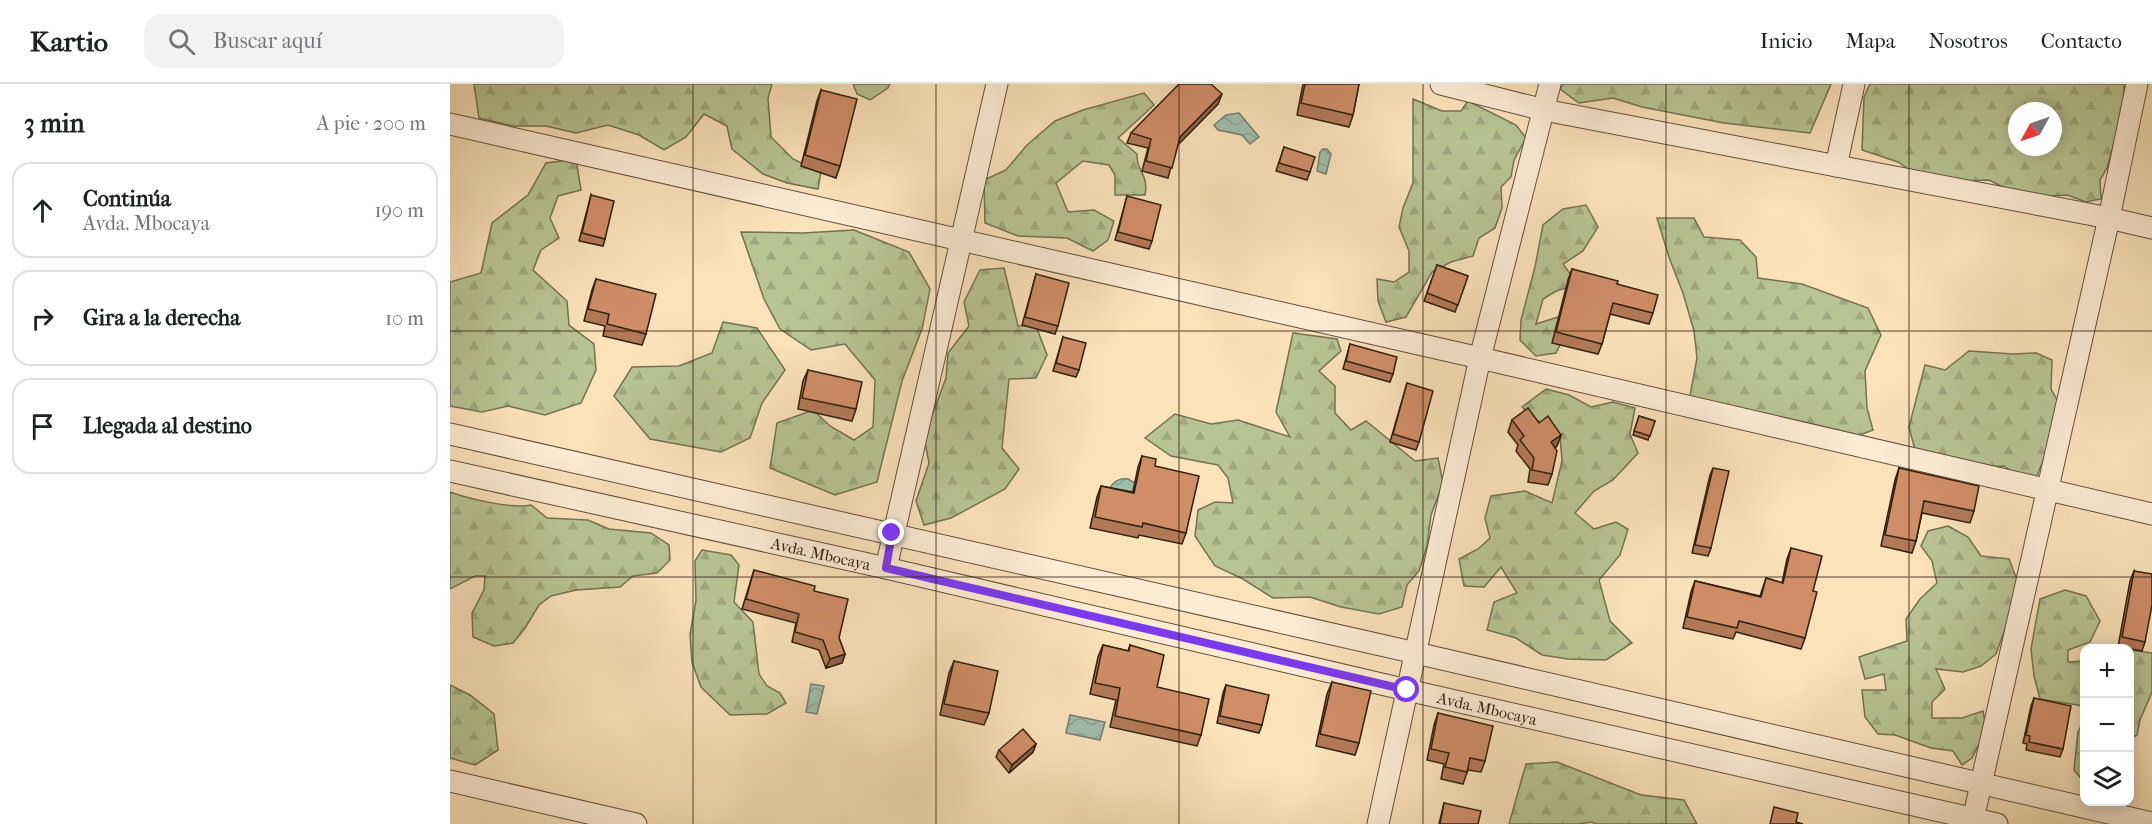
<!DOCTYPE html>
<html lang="es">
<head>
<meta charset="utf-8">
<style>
	body { margin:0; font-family:"IM FELL French Canon",serif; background:#f2f2f2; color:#202124 }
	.controls { position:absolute; right:18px; bottom:18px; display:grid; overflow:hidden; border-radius:12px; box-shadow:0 3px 15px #0003 }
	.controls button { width:54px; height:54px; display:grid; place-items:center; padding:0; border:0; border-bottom:2px solid #e0e0e0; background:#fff; color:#202124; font:30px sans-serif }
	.compass { position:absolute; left:1558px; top:18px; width:54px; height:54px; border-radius:50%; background:#fff; box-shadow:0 3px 15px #0003; rotate:230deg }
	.stop { position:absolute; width:18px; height:18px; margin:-14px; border:4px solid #7c3aed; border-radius:50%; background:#fff }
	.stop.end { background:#7c3aed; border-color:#fff; box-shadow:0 2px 6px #0008 }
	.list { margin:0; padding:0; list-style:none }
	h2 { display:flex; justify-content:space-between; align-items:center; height:78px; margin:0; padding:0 24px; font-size:26px }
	h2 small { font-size:20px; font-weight:400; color:#757577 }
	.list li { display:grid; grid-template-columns:39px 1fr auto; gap:18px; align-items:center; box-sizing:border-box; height:96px; margin:0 12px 12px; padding:0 12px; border:2px solid #e0e0e0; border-radius:18px }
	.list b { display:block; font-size:22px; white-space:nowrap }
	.list p { margin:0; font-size:20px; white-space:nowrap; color:#757577 }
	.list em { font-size:20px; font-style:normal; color:#757577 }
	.icon { flex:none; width:33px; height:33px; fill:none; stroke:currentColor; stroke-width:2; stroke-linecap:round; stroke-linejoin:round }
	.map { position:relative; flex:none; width:1702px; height:740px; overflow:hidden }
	header { display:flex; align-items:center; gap:36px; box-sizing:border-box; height:84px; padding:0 30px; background:#fff; border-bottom:2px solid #e0e0e0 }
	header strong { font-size:28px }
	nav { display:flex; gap:33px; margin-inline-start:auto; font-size:21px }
	.search { width:420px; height:54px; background:#f2f2f2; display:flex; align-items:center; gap:15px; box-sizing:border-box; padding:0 21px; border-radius:18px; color:#757577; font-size:22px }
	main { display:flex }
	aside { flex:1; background:#fff }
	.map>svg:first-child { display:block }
	.forest { fill:url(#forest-firs); stroke:#747252; stroke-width:1.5; fill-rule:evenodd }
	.water { fill:url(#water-waves); stroke:#737f6d; stroke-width:1.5 }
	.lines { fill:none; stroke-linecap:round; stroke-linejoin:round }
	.minor-casing { stroke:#63503a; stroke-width:23 }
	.minor { stroke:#fcecd3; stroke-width:21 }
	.wall { fill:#b27959; stroke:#31200f; stroke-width:1.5 }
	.shaded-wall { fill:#916349; stroke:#31200f; stroke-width:1.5 }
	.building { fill:#cf8d68; stroke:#31200f; stroke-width:1.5 }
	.route { stroke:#7c3aed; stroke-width:8 }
	.grid { fill:none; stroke:#31200f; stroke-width:1.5; stroke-opacity:0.55 }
	.labels { text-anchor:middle; stroke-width:6; stroke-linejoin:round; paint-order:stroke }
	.street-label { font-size:16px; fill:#31200f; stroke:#fcecd3 }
</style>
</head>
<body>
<header>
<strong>Kartio</strong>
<div class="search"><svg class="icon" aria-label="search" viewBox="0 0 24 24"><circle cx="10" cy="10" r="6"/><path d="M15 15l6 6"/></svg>Buscar aquí</div>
<nav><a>Inicio</a><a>Mapa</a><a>Nosotros</a><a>Contacto</a></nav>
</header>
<main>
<aside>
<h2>3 min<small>A pie · 200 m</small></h2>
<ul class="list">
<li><svg class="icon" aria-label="ahead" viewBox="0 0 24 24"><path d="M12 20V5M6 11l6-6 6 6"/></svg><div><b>Continúa</b><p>Avda. Mbocaya</p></div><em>190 m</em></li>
<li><svg class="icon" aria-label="right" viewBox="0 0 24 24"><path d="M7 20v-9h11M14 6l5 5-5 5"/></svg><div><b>Gira a la derecha</b></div><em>10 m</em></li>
<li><svg class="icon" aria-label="arrive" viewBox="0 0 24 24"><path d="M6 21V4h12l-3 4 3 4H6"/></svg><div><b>Llegada al destino</b></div></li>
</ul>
</aside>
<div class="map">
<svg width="1702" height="740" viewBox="0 0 1702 740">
	<defs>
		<pattern id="forest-firs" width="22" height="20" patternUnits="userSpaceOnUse" patternTransform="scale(1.5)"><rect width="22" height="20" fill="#b8c494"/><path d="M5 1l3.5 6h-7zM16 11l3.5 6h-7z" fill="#9fa87e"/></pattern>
		<pattern id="water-waves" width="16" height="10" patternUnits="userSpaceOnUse" patternTransform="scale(1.5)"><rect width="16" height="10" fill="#9fbeac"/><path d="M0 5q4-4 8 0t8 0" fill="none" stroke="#89a393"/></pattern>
	</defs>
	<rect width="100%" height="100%" fill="#fae2bb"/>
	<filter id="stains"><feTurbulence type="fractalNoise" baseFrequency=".00333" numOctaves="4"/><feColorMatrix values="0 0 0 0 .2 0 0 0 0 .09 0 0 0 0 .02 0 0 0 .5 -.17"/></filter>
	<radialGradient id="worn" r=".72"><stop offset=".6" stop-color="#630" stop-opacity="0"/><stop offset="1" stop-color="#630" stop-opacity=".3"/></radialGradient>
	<!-- forest -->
	<g class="forest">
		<path d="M24,0H322L318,14L321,53L343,75L371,88L368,105L337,99L313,90L282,65L277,42L254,30L236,53L214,66L189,51L158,41L126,49L96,42H63L29,34Z"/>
		<path d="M403,0H440L438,4L420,16L407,10Z"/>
		<path d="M1113,0H1381L1360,49L1274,39L1192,23L1163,14L1129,19L1110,5Z"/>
		<path d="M1420,0H1674V24L1657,84L1650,96L1651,115L1636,118L1617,111L1600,112L1555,104L1539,96L1515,97L1463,88L1448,78L1412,66L1414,13ZM1567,27H1603V63H1567Z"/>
		<path d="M694,9L704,21L668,54L687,70C686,88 699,89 695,111H665V91L659,81L633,77L606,99L618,128L644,126L664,137L658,156L643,167L617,154L568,152L535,139L534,96L556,86L577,61L605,37L633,26Z"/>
		<path d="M963,15L992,27H1011L1018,17L1066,41L1076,54L1064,76L1061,93L1051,103L1052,124L1045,144L1029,154L1023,172L1001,178L982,188L956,233L936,238L928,217L927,195L944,198L959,188V167L949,143L953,124L963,99Z"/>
		<path d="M126,75L131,106L108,112L100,134L109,154L91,166L83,186L117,217L119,241L144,260L146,286L131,319L95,331L58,322L32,328L0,322V198L31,189L42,139L78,111L96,79Z"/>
		<path d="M1136,121L1148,143L1133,167L1113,180L1121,191L1120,203L1106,207L1093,215L1086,240L1114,231V253L1106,269L1086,272L1070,256L1071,236L1085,183L1093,141L1113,125Z"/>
		<path d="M1207,134H1244L1254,153L1290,156L1306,173L1308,194L1352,200L1418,224L1431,251L1415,287L1417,324L1423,346L1402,354L1265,331L1240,312L1247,274L1244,247L1233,209L1220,176Z"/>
		<path d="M404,146L459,168L480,205L472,245L452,297L427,398L385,411L320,384L327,339L363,326L380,342L404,356L423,343L425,296L395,260L361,266L330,245L314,215L291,148L353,149Z"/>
		<path d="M554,184L568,242H586L597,271L586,294L559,295L552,364L569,385L555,405L501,434L474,441L466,417L479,379L474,353L496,294L498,269L519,242L514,218L530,186Z"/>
		<path d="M273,238L307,244L335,286L312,319L300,354L271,368L200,355L164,312L182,283L229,282L262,269Z"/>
		<path d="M843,249L887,255L891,267L869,287L885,302V329L901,346L916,337L965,377L988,374L993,399L981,431L977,462L969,487L957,501L952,523L929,530L891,523L860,513L823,514L793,495L765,482L745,452L748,426L765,418L783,419L778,394L768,381L721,372L695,354L725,330L761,340L788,336L840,353L826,328Z"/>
		<path d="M1519,267L1563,270L1586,269L1602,276L1601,305L1615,330C1606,351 1595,370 1587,392L1572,395L1554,382L1508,385L1465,366L1459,343L1475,281L1495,286Z"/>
		<path d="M1096,305L1119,311L1141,323L1163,318L1185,324L1180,350L1188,369L1163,396L1144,407L1125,429L1144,445L1166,438L1178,445L1170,471L1149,496L1160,537L1182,559L1156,576L1118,575L1092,571L1066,554L1037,546L1044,518L1067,509L1051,483L1034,503L1014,502L1009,475L1028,465L1040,454L1035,434L1041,412L1075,407L1102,419L1112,377L1110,352L1092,340L1072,323Z"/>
		<path d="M0,408C19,415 62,425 81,421L97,434L138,436L159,445L201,449L219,461L220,476L207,489L183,492L170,503L126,506L101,512L89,521L75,544L63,559L44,562L23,553L22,529L34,506L35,492H25L0,505Z"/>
		<path d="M1498,442L1518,453L1531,472L1559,475L1567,496L1558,537L1546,570L1531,582L1513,588L1486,585L1495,605L1482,618V634H1512L1533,627L1536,647L1522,674L1512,681L1503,667L1481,664L1445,651L1428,650L1415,633L1412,606H1436L1434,590L1415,595L1409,573L1457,557L1456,535L1470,515L1487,499L1482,477L1471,462L1478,447Z"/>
		<path d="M252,466L281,471L289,481L284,518L303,538L309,590L317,602L330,609L336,619L317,630L280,631L251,603L242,578L240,550L246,517L245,477Z"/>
		<path d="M1615,506L1636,512L1650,537L1640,558L1618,566V578L1634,577V622L1590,615L1584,592L1581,565L1590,515Z"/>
		<path d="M1680,566L1702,569V608L1690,636L1687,651L1680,655Z"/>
		<path d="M0,601L20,611L44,630L48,666L25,681L0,674Z"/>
		<path d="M1634,636V698L1624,686L1628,648Z"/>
		<path d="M1107,678L1191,711L1234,716L1247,740H1145L1142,738L1128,740H1059L1076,680Z"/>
	</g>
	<!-- water -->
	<g class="water">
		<path d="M789,29L809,53L800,60L792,51L768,46L764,41L776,31Z"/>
		<path d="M873,65H877L881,70L876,90L867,87L870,68Z"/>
		<path d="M678,395L685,399L681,413L659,405C664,397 669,394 678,395Z"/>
		<path d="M361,600L374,602L367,630L356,628Z"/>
		<path d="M620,631L655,638L650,656L616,649Z"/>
	</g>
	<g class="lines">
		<!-- minor casing -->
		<g class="minor-casing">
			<g id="minor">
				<path d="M991,0L1094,26L1659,134L1702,144"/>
				<path d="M0,40L1030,274L1702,430"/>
				<path d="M1386,82L1404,0"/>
				<path d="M0,350L966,569L1702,739"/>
				<path id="s1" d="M0,387L436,484L957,606L1547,740"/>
				<path d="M436,484L547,0"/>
				<path d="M0,697L186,740"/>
				<path d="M928,740L1030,274L1100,0"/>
				<path d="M1522,740L1659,134L1687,0"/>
			</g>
		</g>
		<!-- minor -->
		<use href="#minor" class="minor"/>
	</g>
	<!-- wall -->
	<g class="wall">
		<path d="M853,0H909L903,31L899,43L847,31Z"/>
		<path d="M371,6L390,82L386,94L351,82L367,17Z"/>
		<path d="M768,20L727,61L718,94L692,87L698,64L677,59L681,49Z"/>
		<path d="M834,63L860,88L857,96L826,87Z"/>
		<path d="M141,111L155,155L153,162L129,157Z"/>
		<path d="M677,112L702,157L699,165L665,156Z"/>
		<path d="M987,181L1018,192L1005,228L974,217Z"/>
		<path d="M1122,185L1167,200L1203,229L1199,240L1160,230L1152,260L1148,270L1102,259L1118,196Z"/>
		<path d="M586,190L608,242L605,250L572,241Z"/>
		<path d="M146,195L196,250L192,261L153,252L155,242L134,237L142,206Z"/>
		<path d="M613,253L629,286L626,293L603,287Z"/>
		<path d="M900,260L943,290L940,298L893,285Z"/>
		<path d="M358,286L406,325L402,337L348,325L353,297Z"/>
		<path d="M957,299L969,358L966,366L940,358Z"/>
		<path d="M1189,332L1205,337L1198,356L1183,351Z"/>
		<path d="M1062,336L1089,339L1111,351L1107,362L1105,364L1102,390L1098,401L1078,398L1080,385L1066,367L1068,361L1058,348Z"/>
		<path d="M692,372L705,382L736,449L732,460L689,451L688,454L640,444L647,413L651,402L683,408L688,383Z"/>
		<path d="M1263,384L1261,464L1258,472L1242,469L1260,391Z"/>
		<path d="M1449,384L1524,427L1520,439L1472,429L1466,457L1462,469L1431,462L1445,396Z"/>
		<path d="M1341,464L1363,507L1355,554L1351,565L1286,548L1283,555L1233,544L1241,508L1245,497L1310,512L1316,494L1332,499L1337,475Z"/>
		<path d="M304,486L389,554L395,570L392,579L376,584L369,566L342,558L346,539L292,525Z"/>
		<path d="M1684,487L1695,558L1692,567L1668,563L1680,497Z"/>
		<path d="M653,561L678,567L680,561L707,603L751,651L747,662L660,643L666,616L640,610L648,573Z"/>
		<path d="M504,577L539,629L534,641L490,631L499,589Z"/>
		<path d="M882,598L909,659L905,671L866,662L877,610Z"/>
		<path d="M776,601L812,641L809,649L767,639L773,609Z"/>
		<path d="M1584,614L1613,665L1610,673L1576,666L1577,660L1573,659L1581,622Z"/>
		<path d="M988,629L1035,677L1031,688L1018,686L1013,700L991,695L994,680L977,676L984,641Z"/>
		<path d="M586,660L583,668L559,689L546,673L549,666Z"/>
		<path d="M994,719L1028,740H989Z"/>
	</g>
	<!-- shaded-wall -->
	<g class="shaded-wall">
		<path d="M772,10L768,20L726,63L730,53Z"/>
		<path d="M1111,351L1107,362L1096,370L1101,358Z"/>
		<path d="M395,570L392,579L376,584L380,575Z"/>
		<path d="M586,660L583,668L559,689L562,681Z"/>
	</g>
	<!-- building -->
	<g class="building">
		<path d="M729,0H761L772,10L730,53L722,84L696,77L701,55L681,49Z"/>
		<path d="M855,0H909L903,31L851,19Z"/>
		<path d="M371,6L407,15L390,82L355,71Z"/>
		<path d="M834,63L865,73L860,88L829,79Z"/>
		<path d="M141,111L164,117L155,155L132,149Z"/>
		<path d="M677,112L711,121L702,157L668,148Z"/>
		<path d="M987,181L1018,192L1008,221L977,209Z"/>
		<path d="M1122,185L1168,197L1167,200L1208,211L1203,229L1163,219L1152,260L1106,248Z"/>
		<path d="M586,190L619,199L608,242L575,233Z"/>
		<path d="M146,195L206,210L196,250L157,240L159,230L138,225Z"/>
		<path d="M613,253L636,259L629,286L606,279Z"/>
		<path d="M900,260L947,273L943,290L896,277Z"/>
		<path d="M358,286L412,298L406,325L352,314Z"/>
		<path d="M957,299L983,307L969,358L943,350Z"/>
		<path d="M1078,324L1089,339L1098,332L1111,351L1101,358L1107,367L1102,390L1082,386L1084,374L1070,356L1074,352L1062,336Z"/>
		<path d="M1189,332L1205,337L1200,352L1184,347Z"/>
		<path d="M692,372L706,375L705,382L749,392L736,449L693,439L692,443L645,433L651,402L684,409Z"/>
		<path d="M1263,384L1279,387L1261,464L1245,461Z"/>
		<path d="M1449,384L1529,402L1524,427L1474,417L1466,457L1435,451Z"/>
		<path d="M1341,464L1372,472L1363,507L1367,508L1355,554L1289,537L1287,544L1237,533L1245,497L1311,513L1316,494L1333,499Z"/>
		<path d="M304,486L365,502L364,507L398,515L389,554L395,570L380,575L373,556L345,548L349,530L296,515Z"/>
		<path d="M1684,487L1702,490V521L1695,558L1672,553Z"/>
		<path d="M653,561L679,567L680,561L714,571L707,603L759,615L751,651L665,632L670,604L645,599Z"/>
		<path d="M504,577L548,587L539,629L494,620Z"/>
		<path d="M882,598L921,607L909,659L870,650Z"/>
		<path d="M776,601L819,611L812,641L770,632Z"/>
		<path d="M1584,614L1621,622L1613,665L1579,658L1580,652L1576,651Z"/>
		<path d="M988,629L1043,642L1035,677L1020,674L1017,688L995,683L999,669L981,665Z"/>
		<path d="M573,645L586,660L562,681L549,666Z"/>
		<path d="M994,719L1031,727L1028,740H990Z"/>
		<path d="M1324,723L1348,729L1346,738L1353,740H1320Z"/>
	</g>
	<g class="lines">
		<!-- route -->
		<path class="route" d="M442,449L436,484L957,606"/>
	</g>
	<!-- grid -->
	<path class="grid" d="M243,0V740M486,0V740M729,0V740M973,0V740M1216,0V740M1459,0V740M0,247H1702M0,493H1702"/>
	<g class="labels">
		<!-- street labels -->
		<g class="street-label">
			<text dy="6" stroke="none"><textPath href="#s1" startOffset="380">Avda. Mbocaya</textPath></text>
			<text dy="6" stroke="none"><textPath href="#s1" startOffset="1064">Avda. Mbocaya</textPath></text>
		</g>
	</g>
	<rect width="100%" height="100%" filter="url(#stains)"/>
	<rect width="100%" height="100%" fill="url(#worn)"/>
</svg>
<div class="controls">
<button>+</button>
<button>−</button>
<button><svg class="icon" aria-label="layers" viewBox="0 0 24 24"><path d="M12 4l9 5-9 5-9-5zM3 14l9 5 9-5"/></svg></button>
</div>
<svg class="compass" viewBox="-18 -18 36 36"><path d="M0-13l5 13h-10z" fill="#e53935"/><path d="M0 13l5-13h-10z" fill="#757577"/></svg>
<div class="stop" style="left:957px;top:606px"></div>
<div class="stop end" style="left:442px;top:449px"></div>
</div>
</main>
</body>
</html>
